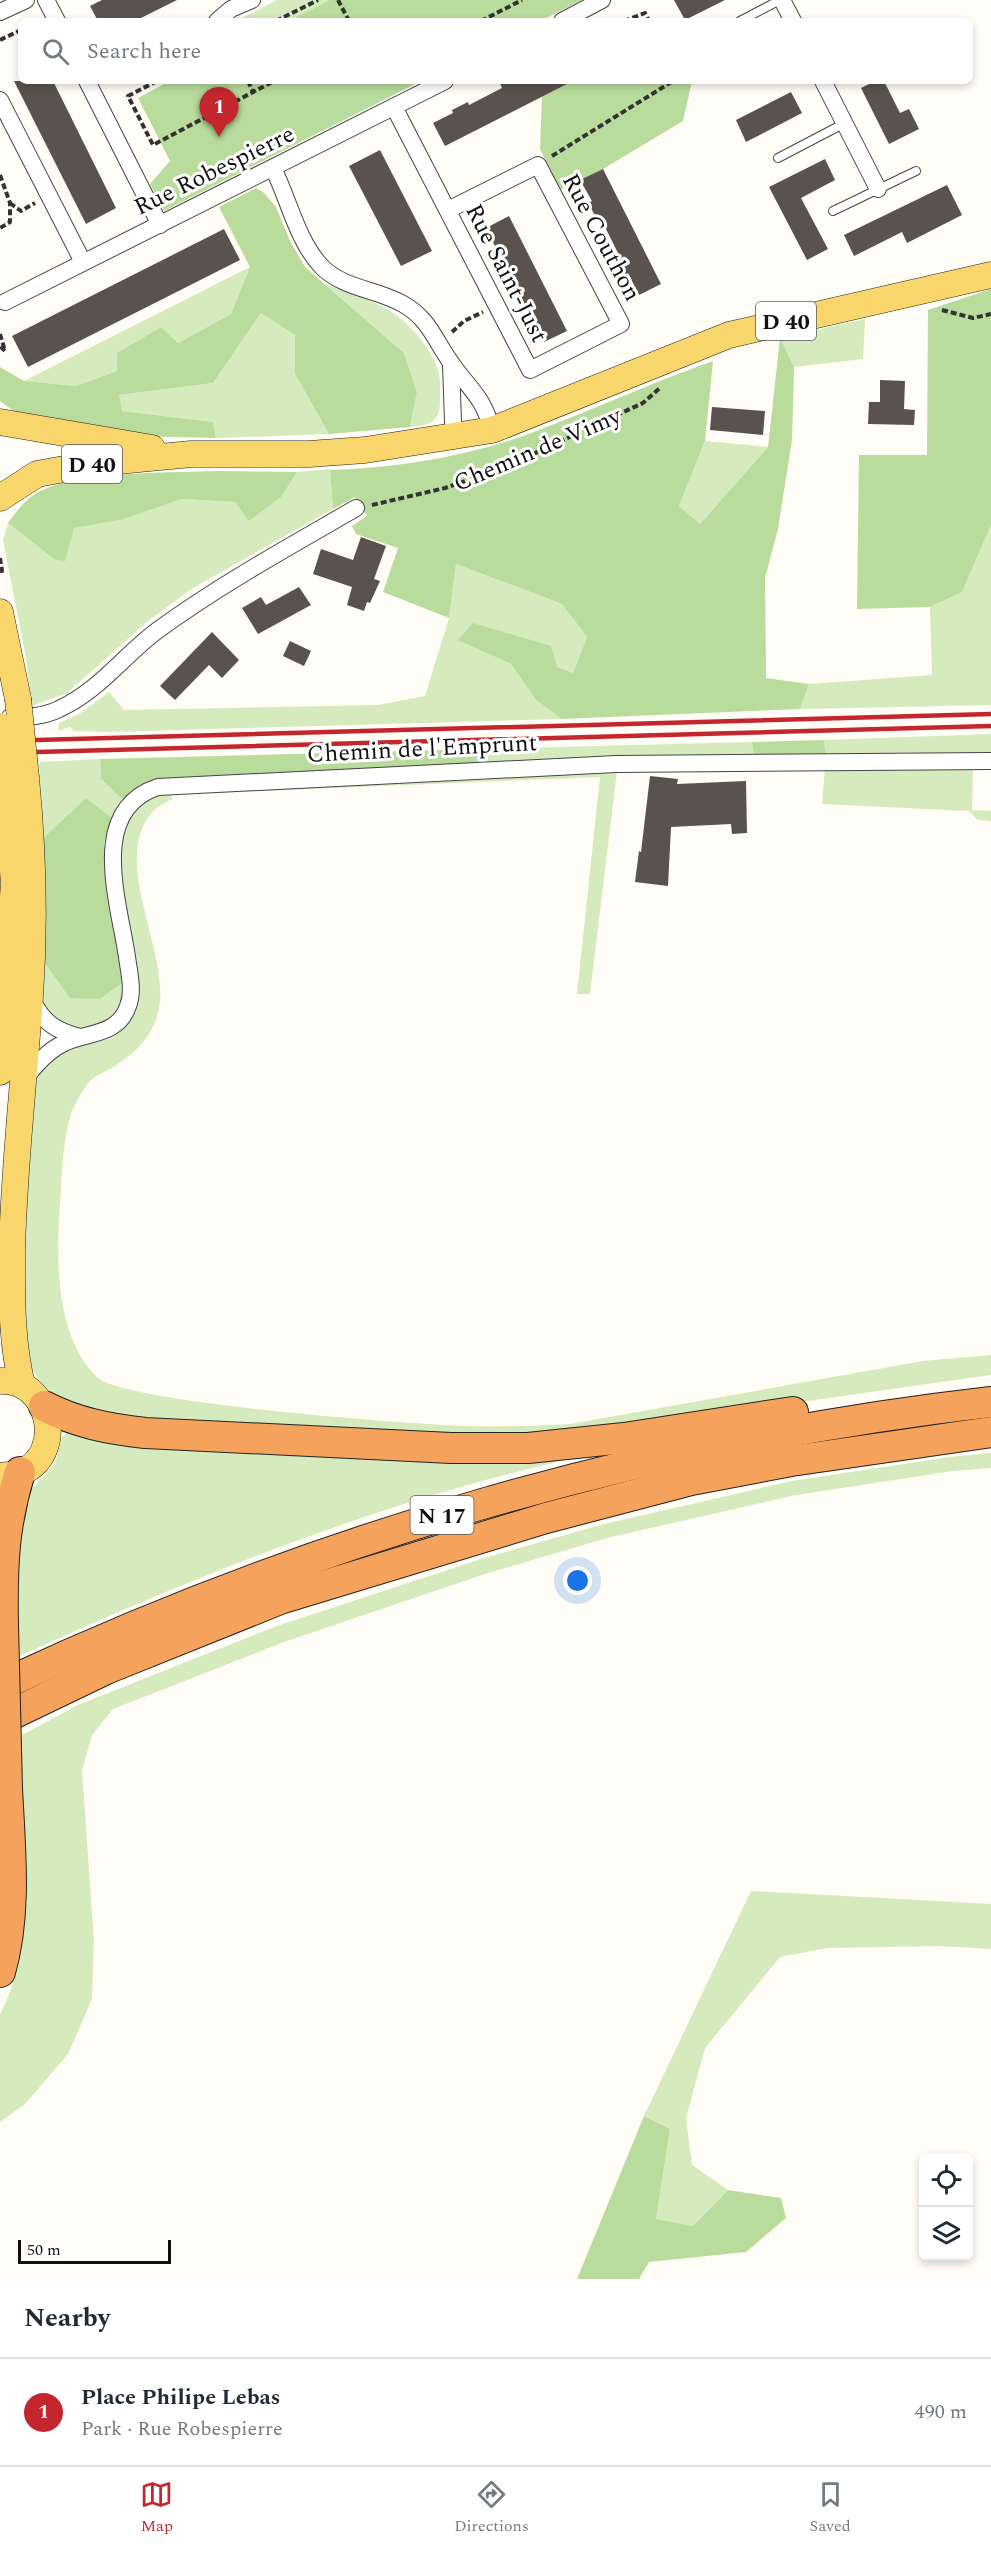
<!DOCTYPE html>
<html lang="en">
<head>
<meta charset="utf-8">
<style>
	body { margin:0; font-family:Spectral,serif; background:#f6f6f7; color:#1f2937 }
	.controls { position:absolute; right:18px; bottom:18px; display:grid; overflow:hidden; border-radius:9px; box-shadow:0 3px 9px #0003 }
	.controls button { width:54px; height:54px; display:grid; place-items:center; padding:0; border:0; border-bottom:2px solid #e0e1e3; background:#fff; color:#1f2937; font:30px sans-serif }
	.scale { position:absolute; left:18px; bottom:15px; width:153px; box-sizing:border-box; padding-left:6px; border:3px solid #111; border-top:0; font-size:16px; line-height:21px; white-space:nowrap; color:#111; -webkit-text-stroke:4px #fff; paint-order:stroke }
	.you { position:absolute; left:578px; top:1581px; width:21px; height:21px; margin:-15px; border:4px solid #fff; border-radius:50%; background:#1a73e8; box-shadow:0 0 0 9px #1a73e833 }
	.badge { display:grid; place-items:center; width:39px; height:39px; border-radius:50%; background:#c4262e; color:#fff; font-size:20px; font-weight:700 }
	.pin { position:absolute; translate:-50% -50px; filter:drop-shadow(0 2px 3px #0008) }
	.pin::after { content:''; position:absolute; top:32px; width:21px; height:18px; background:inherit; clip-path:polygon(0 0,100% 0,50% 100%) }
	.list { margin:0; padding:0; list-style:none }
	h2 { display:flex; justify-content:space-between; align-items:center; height:78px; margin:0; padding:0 24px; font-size:26px }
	h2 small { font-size:20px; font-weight:400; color:#747a83 }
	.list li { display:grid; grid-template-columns:39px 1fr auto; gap:18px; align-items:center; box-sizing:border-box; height:108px; padding:0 24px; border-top:2px solid #e0e1e3 }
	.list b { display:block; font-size:22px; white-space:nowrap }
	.list p { margin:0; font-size:20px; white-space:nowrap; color:#747a83 }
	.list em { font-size:20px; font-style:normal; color:#747a83 }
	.icon { flex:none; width:33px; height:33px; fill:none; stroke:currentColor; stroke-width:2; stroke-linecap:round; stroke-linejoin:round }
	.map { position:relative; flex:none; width:991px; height:2279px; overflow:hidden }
	.search { position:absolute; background:#fff; box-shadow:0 3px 9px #0003; left:18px; right:18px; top:18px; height:66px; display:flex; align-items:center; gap:15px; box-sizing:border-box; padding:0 21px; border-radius:9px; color:#747a83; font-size:22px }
	.sheet { height:186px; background:#fff }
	nav { display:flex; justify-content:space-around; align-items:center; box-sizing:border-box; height:84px; border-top:2px solid #e0e1e3; background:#fff; font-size:16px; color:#747a83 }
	nav a { display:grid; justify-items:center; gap:3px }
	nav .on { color:#c4262e }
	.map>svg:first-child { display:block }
	.green { fill:#d5ebbd }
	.forest { fill:#b9dc9c }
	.building { fill:#5a524d }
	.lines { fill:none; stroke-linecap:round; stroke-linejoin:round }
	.lane-casing { stroke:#444; stroke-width:10 }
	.street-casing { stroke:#444; stroke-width:18 }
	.primary-casing { stroke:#222; stroke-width:27 }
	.highway-casing { stroke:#222; stroke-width:32 }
	.path { stroke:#333; stroke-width:4; stroke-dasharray:6 3; stroke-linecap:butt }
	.lane { stroke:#fff; stroke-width:8 }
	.street { stroke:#fff; stroke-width:16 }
	.primary { stroke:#f9d66b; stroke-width:26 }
	.highway { stroke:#f5a25d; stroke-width:30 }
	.rail { stroke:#c4262e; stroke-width:4.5 }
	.primary-bridge-casing { stroke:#222; stroke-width:27; stroke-linecap:butt }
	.highway-bridge-casing { stroke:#222; stroke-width:32; stroke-linecap:butt }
	.primary-bridge { stroke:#f9d66b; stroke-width:26 }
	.highway-bridge { stroke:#f5a25d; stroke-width:30 }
	.labels { text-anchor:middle; stroke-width:6; stroke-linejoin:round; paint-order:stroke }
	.shield { fill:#fff; stroke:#585858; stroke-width:1.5 }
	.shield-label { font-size:22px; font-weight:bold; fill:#111 }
	.street-label { font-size:24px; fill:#111; stroke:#fff }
</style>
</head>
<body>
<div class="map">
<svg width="991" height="2279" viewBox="0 0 991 2279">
	<rect width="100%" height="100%" fill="#fffdf5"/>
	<!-- green -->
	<g class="green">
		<path d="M277,0H582L540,21H236Z"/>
		<path d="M250,267L231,314L178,343L161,327L117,353V371L76,386L24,381Z"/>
		<path d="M325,284C344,292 367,298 385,308C407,320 430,346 438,370C441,379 440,392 440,402C440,422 428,426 410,427L417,392L404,353Z"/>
		<path d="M261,313L295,335V374L329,434L216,438L213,422L121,411L119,395L213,383Z"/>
		<path d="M865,319L863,359L794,367L780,338Z"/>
		<path d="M705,441L768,447L700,524L679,506Z"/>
		<path d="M330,469L333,509L193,588L148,621L67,693L32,706L26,658L3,540L8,523L54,559L74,528L121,520L182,499L235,502L282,496L297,472Z"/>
		<path d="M991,525V705L800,709L809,684L932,675L930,607L962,592Z"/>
		<path d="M456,564L562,604L587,637L573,673L458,639L511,664L536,700L562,719L110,732L74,731L70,727L58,731L59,723L79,714L109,692L124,710L378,705L425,696L449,618Z"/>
		<path d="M991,734V755L826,758L824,740Z"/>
		<path d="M752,742L754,756L484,764L482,749Z"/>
		<path d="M100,759L101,779L122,799L112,818L86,798L43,838L39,762Z"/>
		<path d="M973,767L972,810L991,811V821L978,820L969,811L822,804L825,768Z"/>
		<path d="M617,771L590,994H577L600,777L214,793V786Z"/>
		<path d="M164,791L173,798C168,802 159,805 154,810C107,860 173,954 158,1013C150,1041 132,1056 108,1070C102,1073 93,1077 89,1082C83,1089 76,1102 72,1111C64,1135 62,1164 61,1189C57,1247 51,1332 97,1377C122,1403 412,1424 463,1426C499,1427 534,1426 570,1424L923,1361L991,1355V1375L694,1417L531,1437L378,1436L85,1414C62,1403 36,1385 28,1359C23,1340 24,1319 24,1300C22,1243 24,1185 30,1128C31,1115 30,1099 34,1087C36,1082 39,1076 42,1071C69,1027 127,1063 137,988C138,978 134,966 133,957C126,903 96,815 164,791Z"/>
		<path d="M42,959L100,999L122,983C122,990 123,1001 121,1007C113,1027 73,1034 56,1023C50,1019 45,1010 41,1004Z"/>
		<path d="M69,1431L557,1452V1462C364,1507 180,1582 0,1665L22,1500L55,1463L62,1437Z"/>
		<path d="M991,1453V1468L953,1471L796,1495L607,1538L485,1574L284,1642L113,1709L92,1735L82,1770L94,1941L92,1999L68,2054L25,2104L0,2122V2014C18,1985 28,1918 25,1884C21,1838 8,1792 0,1747L78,1705L274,1627L481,1559L604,1524L792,1481L950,1457Z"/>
		<path d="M751,1891L991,1904V1949L942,1946L827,1948L780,1957L705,2048L686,2118L692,2165L728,2190L693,2226L656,2219L670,2129L644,2116Z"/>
	</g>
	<!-- forest -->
	<g class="forest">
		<path d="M330,0H582L540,21H289Z"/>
		<path d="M170,81H421L164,211L150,184L170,161L138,98Z"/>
		<path d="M573,81H692L683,121L603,169L560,190L540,149L542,97Z"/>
		<path d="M256,188L263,192L276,207L290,241L305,267L404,353L417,392L410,427L329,434L295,374V335L261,313L213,383L119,395L122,411L213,422L216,438L133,436L19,415L0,401V367L24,381L76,386L117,371V353L161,327L178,343L231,314L250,267L219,207Z"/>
		<path d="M991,289V525L962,592L930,607L857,609L859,455H927L928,310Z"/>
		<path d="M780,338L794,367L792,440L778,529L765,578L766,678L809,684L800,709L562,719L536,700L511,664L458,640L473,623L551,646L557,667L573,673L587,637L562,604L456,564L449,618L383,592L398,548L356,534L352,526L367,516L355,497L333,509L330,470C397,468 467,457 531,433C592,410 651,383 713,361L705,441L679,506L700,524L768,447Z"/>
		<path d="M216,471L297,472L282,496L249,521L235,502L182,499L121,520L74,528L65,561L54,559L8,523C16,512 24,500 37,493C74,471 171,473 216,471Z"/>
		<path d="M824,740L826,758L754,756L752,742Z"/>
		<path d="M482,749L484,764L154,780L140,785L122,799L101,779L100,759Z"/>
		<path d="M86,798L112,818L104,843L122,983L100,999L70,998L42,959L43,838Z"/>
		<path d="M644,2116L670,2129L656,2219L693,2226L728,2190L781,2198L786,2218L746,2252L649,2262L639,2279H577Z"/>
	</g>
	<!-- building -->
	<g class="building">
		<path d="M102,0H177L135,21H98L90,6Z"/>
		<path d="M674,0H725L685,20Z"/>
		<path d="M14,81H53L116,208L86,224Z"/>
		<path d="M499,81H573L445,146L433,123L453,113L452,110L468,102L469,105L502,88Z"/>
		<path d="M875,81H884L900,113L909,109L919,129L889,144L861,88Z"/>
		<path d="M791,92L802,113L746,142L736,120Z"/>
		<path d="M380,150L432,251L401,266L349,166Z"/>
		<path d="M825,159L835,180L801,198L828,249L807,260L769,187Z"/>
		<path d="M603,169L661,284L639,295L628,273L624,275L617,259L620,257L600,217L597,219L588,203L592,201L580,180Z"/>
		<path d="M947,185L962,215L907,243L902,232L854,256L844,235Z"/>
		<path d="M509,216L567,331L544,342L521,307L525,305L505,266L502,268L494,252L497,250L486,228Z"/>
		<path d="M224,229L240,260L28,367L12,336Z"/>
		<path d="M880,380L905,381L904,409L915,410L914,425L868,424L869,402H880Z"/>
		<path d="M712,407L765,411L763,435L710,430Z"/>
		<path d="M361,537L386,546L374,579L380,581L370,603L367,602L364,611L347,605L352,587L313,574L321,549L353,560Z"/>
		<path d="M299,587L311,605L258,634L242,608L261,597L266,605Z"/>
		<path d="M212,632L239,660L222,678L209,665L175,700L160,686Z"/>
		<path d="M290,641L311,651L304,666L283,656Z"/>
		<path d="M650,776L678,779L677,784L746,781L747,833L732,834L731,824L671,827L668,886L635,882L639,851L641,852Z"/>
	</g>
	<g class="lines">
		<!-- lane casing -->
		<g class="lane-casing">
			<g id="lane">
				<path d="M740,21L780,0"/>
				<path d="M778,158L845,123"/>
				<path d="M833,211L916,171"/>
			</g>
		</g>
		<!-- street casing -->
		<g class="street-casing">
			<g id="street">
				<path d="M46,0L57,21"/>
				<path d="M782,0L793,21"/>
				<path d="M0,12L26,0"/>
				<path d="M217,21L231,9L252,0"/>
				<path d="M562,21L602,0"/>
				<path d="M87,81L160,225"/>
				<path d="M823,81L878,189"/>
				<path d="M0,100L83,262"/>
				<path d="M394,107L530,370L621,324L538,165L448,210"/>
				<path d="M273,168C289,200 297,240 321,266C343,289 377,289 403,304C430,319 436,343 452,364C470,390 483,396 492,430"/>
				<path d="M5,302L445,81"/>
				<path d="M451,364L453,422L457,437"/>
				<path d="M10,717C28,717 43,717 59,709C99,691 124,655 158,630C221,584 289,547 356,508"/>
				<path d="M32,999C42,1022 56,1031 80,1037"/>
				<path d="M24,1080C35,1065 47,1051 64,1043C87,1032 118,1036 128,1006C134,991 129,972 127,957C119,902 87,810 158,787L616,764L991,761"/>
			</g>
		</g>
		<!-- primary casing -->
		<g class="primary-casing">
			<g id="primary">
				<path d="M0,422L152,448"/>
				<path d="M0,498L37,474L97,463L191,454H309L365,450L492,430L729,335L991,275"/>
				<path d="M0,612L18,699"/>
				<path d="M0,1072L14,883L5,777"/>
				<path d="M0,1381C51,1378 67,1456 19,1473C13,1475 6,1475 0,1476"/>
				<path d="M22,1385C11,1340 12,1296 12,1250C14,1165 24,1081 30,996C35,924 33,850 26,778"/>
			</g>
		</g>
		<!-- highway casing -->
		<g class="highway-casing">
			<g id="highway">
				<path d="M44,1406C77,1423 109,1429 145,1433L451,1448H528L624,1438L793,1412"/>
				<path d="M3,1625C2,1568 3,1527 20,1472"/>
				<path d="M0,1686C313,1539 647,1441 991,1402"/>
				<path d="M0,1720L106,1669L280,1599L546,1518L691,1480L791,1461L991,1432"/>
				<path d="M0,1972C17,1913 10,1849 7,1788"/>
			</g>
		</g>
		<!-- path -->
		<g class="path">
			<path d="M338,0L349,21"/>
			<path d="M276,21L318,0"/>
			<path d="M481,21L522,0"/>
			<path d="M624,21L645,13L649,21"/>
			<path d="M0,40L21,30"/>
			<path d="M157,81L128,96L153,145L274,81"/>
			<path d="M248,81L253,92"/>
			<path d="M552,156L673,81"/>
			<path d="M0,175L10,203V222L0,228"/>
			<path d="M10,203L21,211L35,203"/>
			<path d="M942,310L973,318L991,314"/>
			<path d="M452,332L464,321L483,312"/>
			<path d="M0,334L5,351L0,346"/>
			<path d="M372,505L445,488L505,467L643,403L660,388"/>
			<path d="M0,558L2,571H0"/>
		</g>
		<!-- lane -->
		<use href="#lane" class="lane"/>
		<!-- street -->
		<use href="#street" class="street"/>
		<!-- primary -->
		<use href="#primary" class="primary"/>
		<!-- highway -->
		<use href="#highway" class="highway"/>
		<!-- rail -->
		<g class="rail">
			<path d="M0,741L991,714"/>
			<path d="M0,753L991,726"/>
		</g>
		<!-- primary-bridge casing -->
		<g class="primary-bridge-casing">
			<g id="primary-bridge">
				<path d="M18,699L26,778"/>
				<path d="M0,726L5,777"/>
			</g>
		</g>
		<!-- highway-bridge casing -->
		<g class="highway-bridge-casing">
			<path id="highway-bridge" d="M3,1625L7,1788"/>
		</g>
		<!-- primary-bridge -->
		<use href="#primary-bridge" class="primary-bridge"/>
		<!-- highway-bridge -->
		<use href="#highway-bridge" class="highway-bridge"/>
	</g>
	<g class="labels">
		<!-- shield labels -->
		<g class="shield">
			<rect x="756" y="302" width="60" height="38" rx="4.5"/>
			<rect x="62" y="445" width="60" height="38" rx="4.5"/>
			<rect x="410.5" y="1496" width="63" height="38" rx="4.5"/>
		</g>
		<g class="shield-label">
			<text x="786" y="329">D 40</text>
			<text x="92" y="472">D 40</text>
			<text x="442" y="1523">N 17</text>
		</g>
		<!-- street labels -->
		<g class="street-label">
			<text transform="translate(214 170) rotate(-26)" y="8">Rue Robespierre</text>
			<text transform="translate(602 237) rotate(62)" y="8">Rue Couthon</text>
			<text transform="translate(507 273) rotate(63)" y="8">Rue Saint-Just</text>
			<text transform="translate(537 449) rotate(-23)" y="8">Chemin de Vimy</text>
			<text transform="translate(422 748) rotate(-3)" y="8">Chemin de l'Emprunt</text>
		</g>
	</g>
</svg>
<div class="controls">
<button><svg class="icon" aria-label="locate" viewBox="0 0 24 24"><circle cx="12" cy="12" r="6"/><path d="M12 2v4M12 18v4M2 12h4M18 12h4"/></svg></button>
<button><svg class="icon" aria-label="layers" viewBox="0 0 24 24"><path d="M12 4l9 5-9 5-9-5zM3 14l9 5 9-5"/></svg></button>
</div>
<div class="scale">50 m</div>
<div class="you"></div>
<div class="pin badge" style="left:219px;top:137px">1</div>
<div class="search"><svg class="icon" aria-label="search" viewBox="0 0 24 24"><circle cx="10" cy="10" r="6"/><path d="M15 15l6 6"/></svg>Search here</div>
</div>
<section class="sheet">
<h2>Nearby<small></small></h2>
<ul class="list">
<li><span class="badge">1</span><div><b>Place Philipe Lebas</b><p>Park · Rue Robespierre</p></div><em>490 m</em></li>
</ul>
</section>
<nav>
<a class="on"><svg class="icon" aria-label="map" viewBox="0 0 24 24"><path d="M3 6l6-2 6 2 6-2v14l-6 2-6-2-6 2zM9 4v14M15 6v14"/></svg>Map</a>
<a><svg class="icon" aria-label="directions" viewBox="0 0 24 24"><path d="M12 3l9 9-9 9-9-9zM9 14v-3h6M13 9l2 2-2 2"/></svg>Directions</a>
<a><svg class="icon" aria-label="saved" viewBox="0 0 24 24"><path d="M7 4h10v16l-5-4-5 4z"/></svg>Saved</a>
</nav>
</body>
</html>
